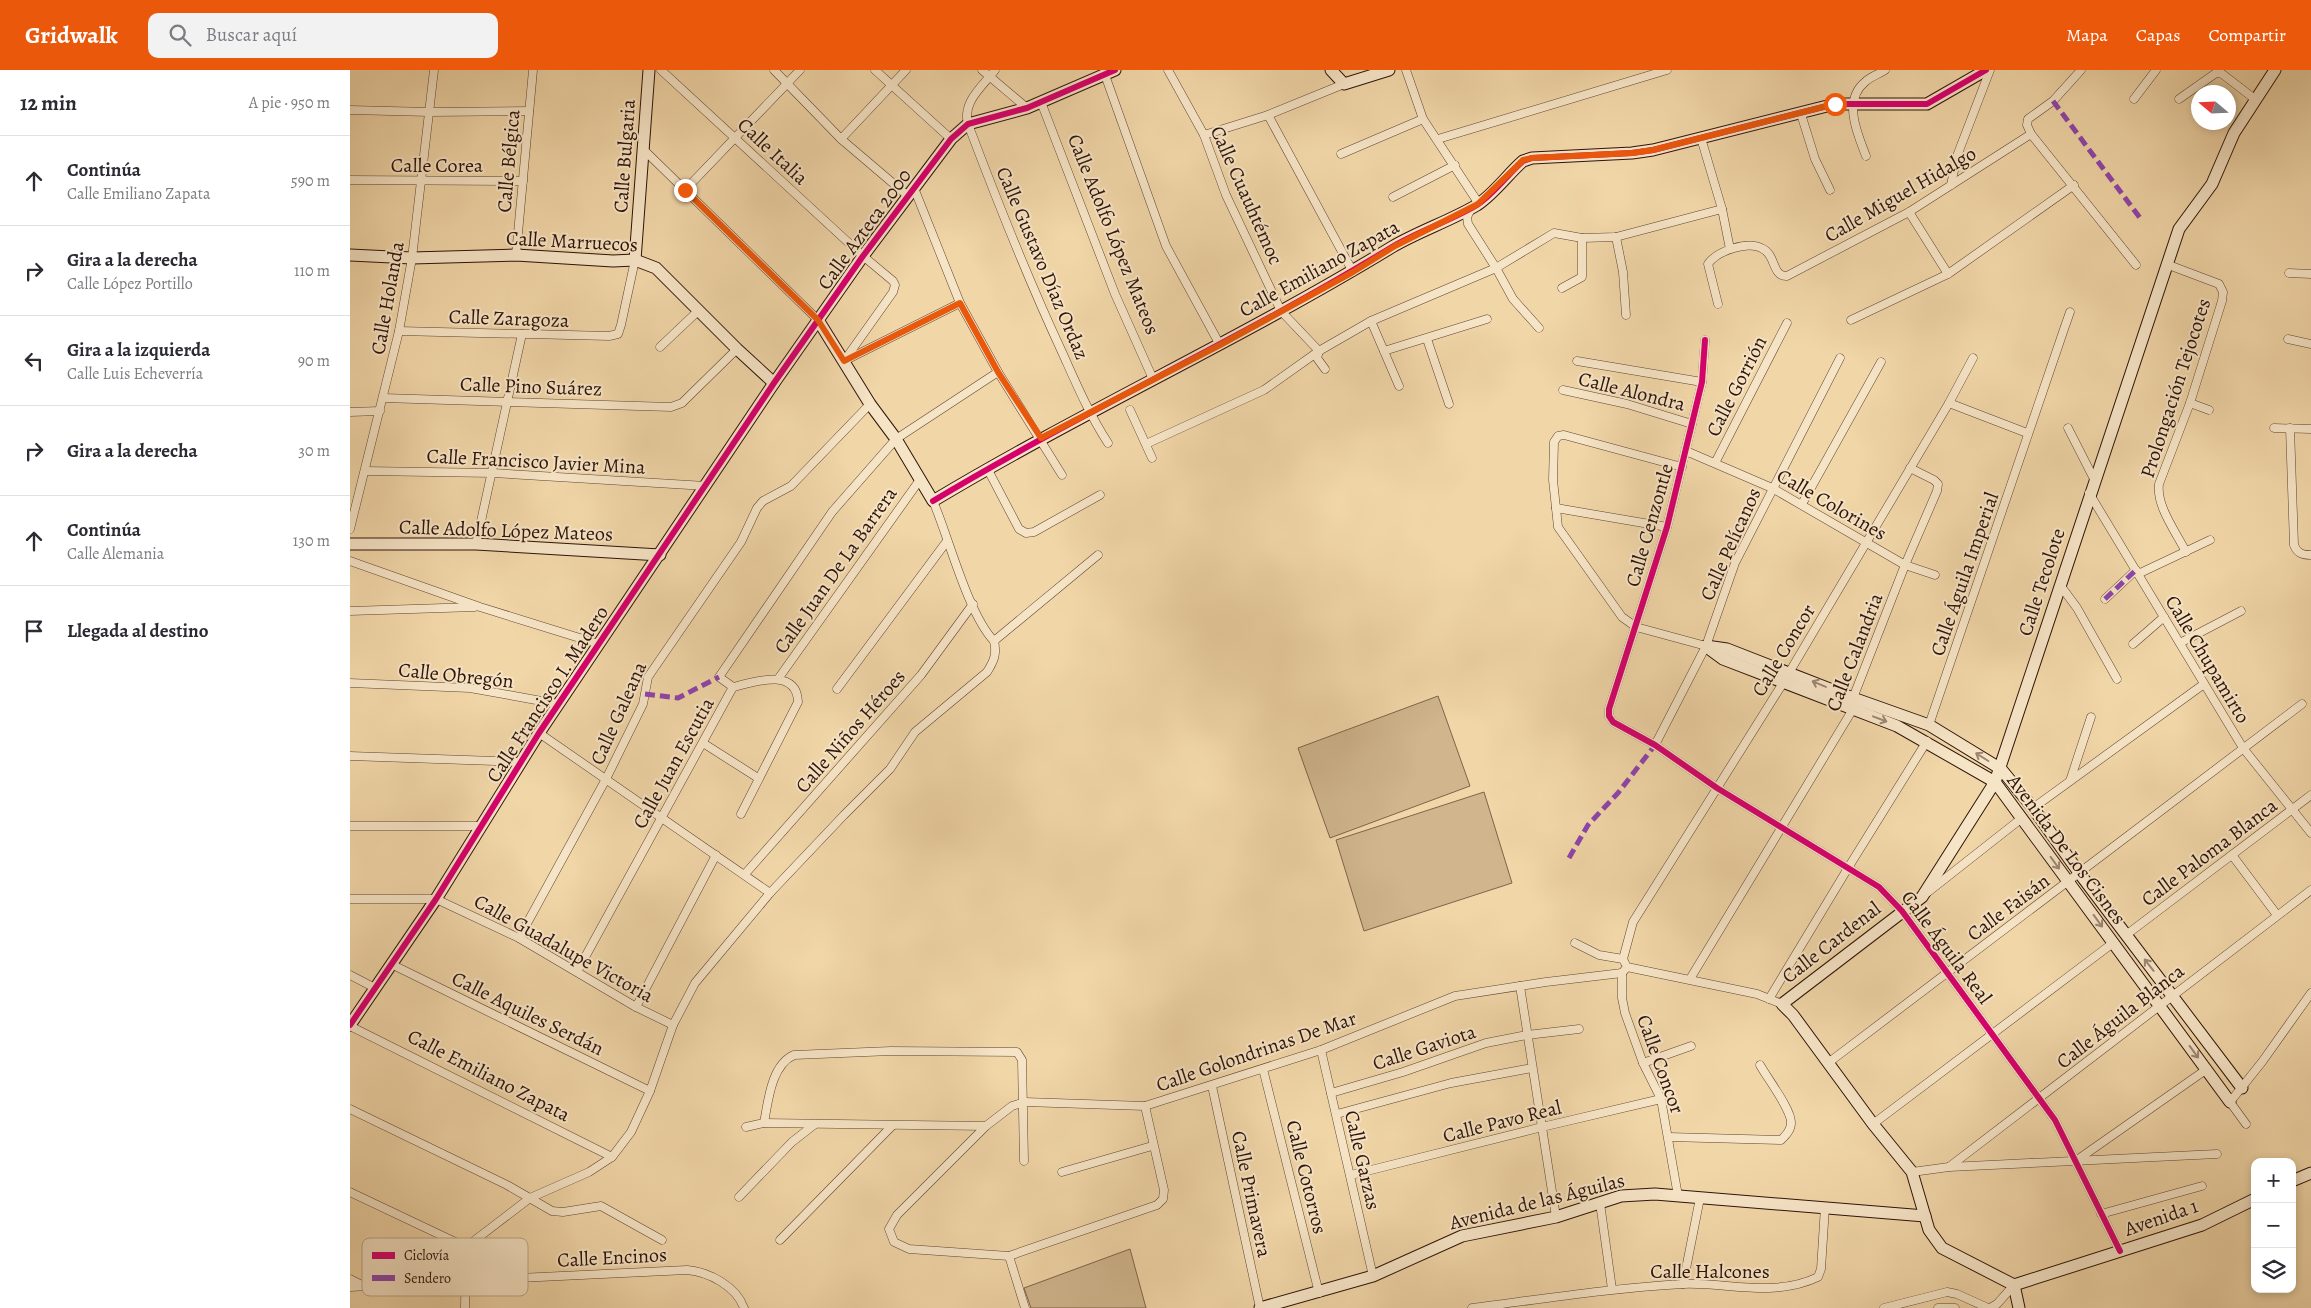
<!DOCTYPE html>
<html lang="es">
<head>
<meta charset="utf-8">
<style>
	body { margin:0; font-family:Alegreya,serif; background:#f2f2f3; color:#2b2b33 }
	.controls { position:absolute; right:15px; bottom:15px; display:grid; overflow:hidden; border-radius:10px; box-shadow:0 2px 8px #0003 }
	.controls button { width:45px; height:45px; display:grid; place-items:center; padding:0; border:0; border-bottom:1px solid #e1e1e2; background:#fff; color:#2b2b33; font:25px sans-serif }
	.compass { position:absolute; left:1841px; top:15px; width:45px; height:45px; border-radius:50%; background:#fff; box-shadow:0 2px 8px #0003; rotate:289deg }
	.stop { position:absolute; width:15px; height:15px; margin:-11px; border:4px solid #ea580c; border-radius:50%; background:#fff }
	.stop.end { background:#ea580c; border-color:#fff; box-shadow:0 1px 5px #0008 }
	.list { margin:0; padding:0; list-style:none }
	h2 { display:flex; justify-content:space-between; align-items:center; height:65px; margin:0; padding:0 20px; font-size:21px }
	h2 small { font-size:16px; font-weight:400; color:#7c7c81 }
	.list li { display:grid; grid-template-columns:32px 1fr auto; gap:15px; align-items:center; box-sizing:border-box; height:90px; padding:0 20px; border-top:1px solid #e1e1e2 }
	.list b { display:block; font-size:19px; white-space:nowrap }
	.list p { margin:0; font-size:16px; white-space:nowrap; color:#7c7c81 }
	.list em { font-size:16px; font-style:normal; color:#7c7c81 }
	.icon { flex:none; width:28px; height:28px; fill:none; stroke:currentColor; stroke-width:2; stroke-linecap:round; stroke-linejoin:round }
	.map { position:relative; flex:none; width:1961px; height:1238px; overflow:hidden }
	header { display:flex; align-items:center; gap:30px; box-sizing:border-box; height:70px; padding:0 25px; background:#ea580c; color:#fff }
	header strong { font-size:24px }
	nav { display:flex; gap:28px; margin-inline-start:auto; font-size:18px }
	.search { width:350px; height:45px; background:#f2f2f3; display:flex; align-items:center; gap:12px; box-sizing:border-box; padding:0 18px; border-radius:10px; color:#7c7c81; font-size:19px }
	main { display:flex }
	aside { flex:1; background:#fff }
	.map>svg:first-child { display:block }
	.green { fill:#d0b58d; stroke:#7e644b }
	.lines { fill:none; stroke-linecap:round; stroke-linejoin:round }
	.street-casing { stroke:#5e4431; stroke-width:9 }
	.secondary-casing { stroke:#2d1309; stroke-width:13 }
	.street { stroke:#f6e4c6; stroke-width:8 }
	.secondary { stroke:#f6e4c6; stroke-width:11 }
	.quiet { stroke:#8e44ad; stroke-width:5; stroke-dasharray:10 5; stroke-linecap:butt }
	.cycleway-casing { stroke:#f6e4c6; stroke-width:9 }
	.cycleway { stroke:#d6006c; stroke-width:6 }
	.oneway { stroke:#9c8671 }
	.route { stroke:#ea580c; stroke-width:6 }
	.labels { text-anchor:middle; stroke-width:4; stroke-linejoin:round; paint-order:stroke }
	.street-label { font-size:20px; fill:#2d1309; stroke:#f6e4c6 }
	.key { fill:#f6e4c6; stroke:#baa58d; stroke-width:1 }
	.key-label { font-size:14px; fill:#2d1309 }
</style>
</head>
<body>
<header>
<strong>Gridwalk</strong>
<div class="search"><svg class="icon" aria-label="search" viewBox="0 0 24 24"><circle cx="10" cy="10" r="6"/><path d="M15 15l6 6"/></svg>Buscar aquí</div>
<nav><a>Mapa</a><a>Capas</a><a>Compartir</a></nav>
</header>
<main>
<aside>
<h2>12 min<small>A pie · 950 m</small></h2>
<ul class="list">
<li><svg class="icon" aria-label="ahead" viewBox="0 0 24 24"><path d="M12 20V5M6 11l6-6 6 6"/></svg><div><b>Continúa</b><p>Calle Emiliano Zapata</p></div><em>590 m</em></li>
<li><svg class="icon" aria-label="right" viewBox="0 0 24 24"><path d="M7 20v-9h11M14 6l5 5-5 5"/></svg><div><b>Gira a la derecha</b><p>Calle López Portillo</p></div><em>110 m</em></li>
<li><svg class="icon" aria-label="left" viewBox="0 0 24 24"><path d="M17 20v-9H6M10 6l-5 5 5 5"/></svg><div><b>Gira a la izquierda</b><p>Calle Luis Echeverría</p></div><em>90 m</em></li>
<li><svg class="icon" aria-label="right" viewBox="0 0 24 24"><path d="M7 20v-9h11M14 6l5 5-5 5"/></svg><div><b>Gira a la derecha</b></div><em>30 m</em></li>
<li><svg class="icon" aria-label="ahead" viewBox="0 0 24 24"><path d="M12 20V5M6 11l6-6 6 6"/></svg><div><b>Continúa</b><p>Calle Alemania</p></div><em>130 m</em></li>
<li><svg class="icon" aria-label="arrive" viewBox="0 0 24 24"><path d="M6 21V4h12l-3 4 3 4H6"/></svg><div><b>Llegada al destino</b></div></li>
</ul>
</aside>
<div class="map">
<svg width="1961" height="1238" viewBox="0 0 1961 1238">
	<rect width="100%" height="100%" fill="#f1d6a8"/>
	<filter id="stains"><feTurbulence type="fractalNoise" baseFrequency=".004" numOctaves="4"/><feColorMatrix values="0 0 0 0 .2 0 0 0 0 .09 0 0 0 0 .02 0 0 0 .5 -.17"/></filter>
	<radialGradient id="worn" r=".72"><stop offset=".6" stop-color="#630" stop-opacity="0"/><stop offset="1" stop-color="#630" stop-opacity=".3"/></radialGradient>
	<!-- green -->
	<g class="green">
		<path d="M1088,626L1120,716L980,768L948,678Z"/>
		<path d="M1134,722L1162,813L1014,861L986,770Z"/>
		<path d="M780,1179L796,1238H681L674,1218Z"/>
	</g>
	<g class="lines">
		<!-- street casing -->
		<g class="street-casing">
			<g id="street">
				<path d="M311,0L513,186L543,211L545,215L543,222L494,291"/>
				<path d="M424,0L491,69L558,126"/>
				<path d="M525,0L601,69"/>
				<path d="M632,0L677,38"/>
				<path d="M645,0C632,17 612,32 618,54C647,131 677,207 712,282C726,313 739,344 758,373"/>
				<path d="M818,0L854,65L876,125L931,241L969,281"/>
				<path d="M1056,0L1073,49L1129,134"/>
				<path d="M1731,0L1703,31L1678,49L1677,55L1681,64L1786,195"/>
				<path d="M755,5L816,176L870,275"/>
				<path d="M1784,29L1806,0"/>
				<path d="M1829,29L1866,3H1871L1906,30"/>
				<path d="M691,32L765,224L803,309"/>
				<path d="M0,40L80,42L179,41"/>
				<path d="M1451,44L1465,89L1480,120"/>
				<path d="M918,45L1003,202"/>
				<path d="M854,65L918,45L994,14"/>
				<path d="M1351,68L1372,139L1380,179"/>
				<path d="M491,69L556,0"/>
				<path d="M1088,69L1317,0"/>
				<path d="M293,79L468,250"/>
				<path d="M991,84L1073,49"/>
				<path d="M1516,86C1508,65 1492,31 1515,12C1520,7 1529,4 1535,0"/>
				<path d="M0,110L173,111"/>
				<path d="M1601,115L1607,86L1640,0"/>
				<path d="M564,118L610,233L648,302L712,405"/>
				<path d="M335,120L450,0"/>
				<path d="M1043,127L1105,95"/>
				<path d="M1121,139L1117,147L1118,154L1146,198L1163,229L1189,258"/>
				<path d="M1559,142L1598,204"/>
				<path d="M1266,167L1273,202L1276,245"/>
				<path d="M166,185L183,0"/>
				<path d="M1816,194L1869,214L1873,222L1872,231L1840,333L1809,414C1806,436 1826,462 1836,482"/>
				<path d="M1939,203L1961,204"/>
				<path d="M1212,218L1232,207V168"/>
				<path d="M1368,234L1358,194C1367,181 1398,170 1413,179C1426,185 1422,207 1437,206L1559,142L1681,64"/>
				<path d="M1501,250L1598,204L1724,115"/>
				<path d="M1021,251L1049,316"/>
				<path d="M49,261L259,266L268,264L271,255L285,190"/>
				<path d="M1077,269L1099,334"/>
				<path d="M1938,269L1961,274"/>
				<path d="M1355,270L1352,312L1317,457L1259,639V646L1263,652L1305,675L1367,718L1529,817L1552,841L1705,1050L1770,1181"/>
				<path d="M310,277L348,241"/>
				<path d="M969,281L967,288L975,299"/>
				<path d="M1034,281L1137,249"/>
				<path d="M496,290L610,233"/>
				<path d="M1227,291L1352,312"/>
				<path d="M1213,320L1277,334L1342,354"/>
				<path d="M33,328L321,337L332,333L387,279"/>
				<path d="M1599,333L1677,363"/>
				<path d="M1840,333L1859,340"/>
				<path d="M780,340L802,388"/>
				<path d="M0,342L30,341"/>
				<path d="M1718,358L1744,409"/>
				<path d="M1924,358L1961,359"/>
				<path d="M1940,358L1944,475C1947,483 1952,485 1961,485"/>
				<path d="M796,374L914,320L969,281L1021,251L1146,198L1204,163L1232,168L1266,167L1372,139"/>
				<path d="M1336,381L1422,418L1555,495L1585,505"/>
				<path d="M1365,393L1437,253"/>
				<path d="M1332,397L1214,365L1208,366L1204,372L1203,410L1208,457L1272,547L1286,557L1356,576"/>
				<path d="M637,398L669,459L676,463L684,462L750,425"/>
				<path d="M16,401L143,403L356,416"/>
				<path d="M1739,423L1893,678L1961,763"/>
				<path d="M583,431C599,468 618,544 644,571L748,485"/>
				<path d="M1452,434L1531,292"/>
				<path d="M1206,438L1317,457"/>
				<path d="M0,459L49,261L62,188L84,0"/>
				<path d="M126,474L172,264"/>
				<path d="M0,491L130,537L249,574"/>
				<path d="M1788,504L1860,470"/>
				<path d="M1710,515L1727,538L1767,609"/>
				<path d="M1755,529L1786,500"/>
				<path d="M0,541L125,537"/>
				<path d="M1830,573L1891,541"/>
				<path d="M1783,574L1814,547"/>
				<path d="M428,609L569,411"/>
				<path d="M0,613L120,618L208,634"/>
				<path d="M383,617L369,607L482,442L546,369L648,302"/>
				<path d="M383,617C403,612 447,597 448,632L391,744"/>
				<path d="M487,619L597,471"/>
				<path d="M1579,655C1627,517 1672,379 1720,242"/>
				<path d="M189,663L420,823"/>
				<path d="M353,673L408,708"/>
				<path d="M1305,675L1356,576L1385,493L1490,288"/>
				<path d="M0,686L171,692"/>
				<path d="M1720,711L1741,647"/>
				<path d="M1683,738L1854,614"/>
				<path d="M0,756H131"/>
				<path d="M1882,785L1927,845"/>
				<path d="M395,804L571,605L623,534"/>
				<path d="M1578,822L1672,748"/>
				<path d="M0,829H86L169,868L286,937L323,955"/>
				<path d="M1776,865L1961,725"/>
				<path d="M169,868L256,709L293,634L298,607L391,472L407,438L413,431L441,416L520,334"/>
				<path d="M1225,873L1249,885L1273,889L1275,893"/>
				<path d="M1273,889L1283,852L1433,613L1599,333L1623,288"/>
				<path d="M41,894L300,1021"/>
				<path d="M1277,897L1407,924L1432,934"/>
				<path d="M228,900L383,617"/>
				<path d="M1272,903V928L1275,943L1293,993L1311,1029L1328,1126"/>
				<path d="M0,905L25,918"/>
				<path d="M1340,909L1503,639V628L1555,495L1587,421L1588,414L1584,410L1560,398"/>
				<path d="M1170,916L1206,1147"/>
				<path d="M1419,929L1498,798L1577,671"/>
				<path d="M286,937L366,785"/>
				<path d="M0,956L262,1087"/>
				<path d="M971,980L1023,1206"/>
				<path d="M1293,993L1341,976"/>
				<path d="M1478,993L1952,634"/>
				<path d="M913,999L969,1223"/>
				<path d="M862,1016L910,1238"/>
				<path d="M981,1023L1053,1002L1136,973L1177,965L1229,959"/>
				<path d="M0,1039L157,1115L202,1141L213,1142L251,1136L312,1170"/>
				<path d="M987,1044L1101,1013L1182,998"/>
				<path d="M414,1053C418,1032 421,995 444,985L541,981L667,982L672,990L674,1091"/>
				<path d="M1523,1054L1763,873"/>
				<path d="M1896,1054L1880,1032L1912,992L1961,923"/>
				<path d="M636,1056L547,1145L539,1159L544,1172L559,1179L659,1186L807,1135L813,1129L814,1120L795,1036"/>
				<path d="M396,1057L414,1053L636,1056L662,1036L675,1032L795,1036L971,980L1105,926L1196,912L1272,903L1277,897"/>
				<path d="M1319,1067L1431,1070C1436,1065 1441,1060 1441,1053C1442,1040 1417,1008 1410,995"/>
				<path d="M1727,1090L1857,999"/>
				<path d="M1599,1097L1961,820"/>
				<path d="M712,1102L802,1076"/>
				<path d="M1562,1102L1599,1097L1867,1084"/>
				<path d="M1001,1105L1192,1057L1311,1029"/>
				<path d="M0,1122L116,1177"/>
				<path d="M389,1127L442,1072L465,1054"/>
				<path d="M1250,1133L1262,1219"/>
				<path d="M1751,1144L1852,1116"/>
				<path d="M430,1170L543,1055"/>
				<path d="M116,1177L180,1128L239,1102L262,1087L281,1062L300,1021L323,955L345,913L420,823L494,745L540,699L565,662L637,602C644,591 647,584 644,571"/>
				<path d="M659,1186L675,1238"/>
				<path d="M0,1209L14,1216"/>
				<path d="M86,1212L337,1200C359,1202 386,1216 394,1238"/>
				<path d="M1333,1214L1350,1128"/>
				<path d="M0,1217L56,1214"/>
				<path d="M115,1238L116,1177"/>
				<path d="M1122,1238C1192,1229 1262,1218 1333,1214C1378,1212 1424,1228 1468,1207L1471,1199L1475,1137"/>
				<path d="M1534,1238L1597,1222L1607,1224L1638,1238"/>
				<path d="M1588,1238H1605"/>
				<path d="M1640,1238L1647,1234L1664,1215"/>
			</g>
		</g>
		<!-- secondary casing -->
		<g class="secondary-casing">
			<g id="secondary">
				<path d="M981,0L994,14L1039,0"/>
				<path d="M0,185L62,188L166,185L263,191L285,190L306,198L387,279L424,313"/>
				<path d="M285,190L299,0"/>
				<path d="M468,250L520,334L546,369L583,431C733,341 893,268 1042,177C1069,161 1100,151 1127,135C1144,124 1158,104 1173,91L1182,88L1282,83L1303,80L1485,34H1577L1636,0"/>
				<path d="M0,474H126L310,485"/>
				<path d="M1356,576L1377,579L1503,628L1579,655L1651,699L1683,738L1730,804L1892,1018"/>
				<path d="M1358,578L1373,589L1547,656L1645,712L1880,1032"/>
				<path d="M0,955L86,829L189,663L424,313L513,186L601,69L618,54L677,38L765,0"/>
				<path d="M1942,1111L1961,1103"/>
				<path d="M1664,1215L1592,1178L1579,1160L1562,1102L1523,1054L1443,945L1432,934L1572,827L1645,712L1829,159L1862,114L1884,63L1925,0"/>
				<path d="M1664,1215L1852,1155L1905,1129"/>
				<path d="M1664,1215L1669,1238"/>
				<path d="M910,1238L1023,1206L1112,1166L1206,1147L1271,1126L1305,1124L1575,1146"/>
			</g>
		</g>
		<!-- street -->
		<use href="#street" class="street"/>
		<!-- secondary -->
		<use href="#secondary" class="secondary"/>
		<!-- quiet -->
		<g class="quiet">
			<path d="M1703,31L1790,148"/>
			<path d="M1755,529L1786,500"/>
			<path d="M295,624L328,628L369,607"/>
			<path d="M1219,788L1238,755L1268,723L1305,675"/>
		</g>
		<!-- cycleway casing -->
		<g class="cycleway-casing">
			<g id="cycleway">
				<path d="M1355,270L1352,312L1317,457L1259,639V646L1263,652L1305,675L1367,718L1529,817L1552,841L1705,1050L1770,1181"/>
				<path d="M583,431C733,341 893,268 1042,177C1069,161 1100,151 1127,135C1144,124 1158,104 1173,91L1182,88L1282,83L1303,80L1485,34H1577L1636,0"/>
				<path d="M0,955L86,829L189,663L424,313L513,186L601,69L618,54L677,38L765,0"/>
			</g>
		</g>
		<!-- cycleway -->
		<use href="#cycleway" class="cycleway"/>
	</g>
	<!-- one-way arrows -->
	<defs><path id="oneway-shaft" d="M-6 0H5M1.5-3L5.5 0L1.5 3" fill="none" stroke-width="1.6" stroke-linecap="round" stroke-linejoin="round" transform="scale(1.25)"/></defs>
	<g class="oneway">
		<use href="#oneway-shaft" transform="translate(1469 614) rotate(-157)"/>
		<use href="#oneway-shaft" transform="translate(1530 649) rotate(21)"/>
		<use href="#oneway-shaft" transform="translate(1632 687) rotate(-148)"/>
		<use href="#oneway-shaft" transform="translate(1705 793) rotate(54)"/>
		<use href="#oneway-shaft" transform="translate(1748 851) rotate(54)"/>
		<use href="#oneway-shaft" transform="translate(1799 895) rotate(-128)"/>
		<use href="#oneway-shaft" transform="translate(1844 982) rotate(54)"/>
	</g>
	<g class="lines">
		<!-- route -->
		<path class="route" d="M335,120L468,250L494,291L610,233L648,302L691,368L870,275L1003,202L1045,176L1128,134L1173,90L1182,88L1282,83L1303,80L1485,34"/>
	</g>
	<g class="labels">
		<!-- street labels -->
		<g class="street-label">
			<text transform="translate(423 81) rotate(43)" y="7">Calle Italia</text>
			<text transform="translate(274 86) rotate(-86)" y="7">Calle Bulgaria</text>
			<text transform="translate(158 91) rotate(-85)" y="7">Calle Bélgica</text>
			<text x="87" y="102">Calle Corea</text>
			<text transform="translate(1550 124) rotate(-30)" y="7">Calle Miguel Hidalgo</text>
			<text transform="translate(897 125) rotate(66)" y="7">Calle Cuauhtémoc</text>
			<text transform="translate(514 159) rotate(-54)" y="7">Calle Azteca 2000</text>
			<text transform="translate(764 164) rotate(68)" y="7">Calle Adolfo López Mateos</text>
			<text transform="translate(222 171) rotate(3)" y="7">Calle Marruecos</text>
			<text transform="translate(693 193) rotate(67)" y="7">Calle Gustavo Díaz Ordaz</text>
			<text transform="translate(969 198) rotate(-29)" y="7">Calle Emiliano Zapata</text>
			<text transform="translate(37 228) rotate(-80)" y="7">Calle Holanda</text>
			<text transform="translate(159 248) rotate(2)" y="7">Calle Zaragoza</text>
			<text transform="translate(181 316) rotate(2)" y="7">Calle Pino Suárez</text>
			<text transform="translate(1386 316) rotate(-63)" y="7">Calle Gorrión</text>
			<text transform="translate(1825 318) rotate(-72)" y="7">Prolongación Tejocotes</text>
			<text transform="translate(1282 321) rotate(14)" y="7">Calle Alondra</text>
			<text transform="translate(186 391) rotate(3)" y="7">Calle Francisco Javier Mina</text>
			<text transform="translate(1482 434) rotate(30)" y="7">Calle Colorines</text>
			<text transform="translate(1299 455) rotate(-74)" y="7">Calle Cenzontle</text>
			<text transform="translate(156 460) rotate(2)" y="7">Calle Adolfo López Mateos</text>
			<text transform="translate(1380 474) rotate(-66)" y="7">Calle Pelícanos</text>
			<text transform="translate(485 500) rotate(-55)" y="7">Calle Juan De La Barrera</text>
			<text transform="translate(1614 504) rotate(-71)" y="7">Calle Águila Imperial</text>
			<text transform="translate(1691 512) rotate(-72)" y="7">Calle Tecolote</text>
			<text transform="translate(1433 580) rotate(-59)" y="7">Calle Concor</text>
			<text transform="translate(1504 582) rotate(-69)" y="7">Calle Calandria</text>
			<text transform="translate(1858 589) rotate(59)" y="7">Calle Chupamirto</text>
			<text transform="translate(106 605) rotate(6)" y="7">Calle Obregón</text>
			<text transform="translate(197 624) rotate(-57)" y="7">Calle Francisco I. Madero</text>
			<text transform="translate(268 643) rotate(-66)" y="7">Calle Galeana</text>
			<text transform="translate(500 661) rotate(-49)" y="7">Calle Niños Héroes</text>
			<text transform="translate(323 693) rotate(-61)" y="7">Calle Juan Escutia</text>
			<text transform="translate(1717 779) rotate(53)" y="7">Avenida De Los Cisnes</text>
			<text transform="translate(1859 782) rotate(-37)" y="7">Calle Paloma Blanca</text>
			<text transform="translate(1658 837) rotate(-37)" y="7">Calle Faisán</text>
			<text transform="translate(1481 872) rotate(-38)" y="7">Calle Cardenal</text>
			<text transform="translate(1597 877) rotate(53)" y="7">Calle Águila Real</text>
			<text transform="translate(214 878) rotate(29)" y="7">Calle Guadalupe Victoria</text>
			<text transform="translate(178 943) rotate(26)" y="7">Calle Aquiles Serdán</text>
			<text transform="translate(1770 946) rotate(-38)" y="7">Calle Águila Blanca</text>
			<text transform="translate(1074 977) rotate(-18)" y="7">Calle Gaviota</text>
			<text transform="translate(906 981) rotate(-19)" y="7">Calle Golondrinas De Mar</text>
			<text transform="translate(1311 994) rotate(70)" y="7">Calle Concor</text>
			<text transform="translate(139 1005) rotate(27)" y="7">Calle Emiliano Zapata</text>
			<text transform="translate(1152 1051) rotate(-14)" y="7">Calle Pavo Real</text>
			<text transform="translate(1013 1090) rotate(77)" y="7">Calle Garzas</text>
			<text transform="translate(957 1107) rotate(76)" y="7">Calle Cotorros</text>
			<text transform="translate(902 1124) rotate(78)" y="7">Calle Primavera</text>
			<text transform="translate(1187 1131) rotate(-14)" y="7">Avenida de las Águilas</text>
			<text transform="translate(1811 1147) rotate(-19)" y="7">Avenida 1</text>
			<text transform="translate(262 1187) rotate(-3)" y="7">Calle Encinos</text>
			<text x="1360" y="1208">Calle Halcones</text>
		</g>
	</g>
	<!-- legend -->
	<rect x="12" y="1168" width="166" height="58" rx="8" class="key"/>
	<rect x="22" y="1182" width="23" height="7" fill="#d6006c"/>
	<rect x="22" y="1205" width="23" height="6" fill="#8e44ad"/>
	<g class="key-label">
		<text x="54" y="1190">Ciclovía</text>
		<text x="54" y="1213">Sendero</text>
	</g>
	<rect width="100%" height="100%" filter="url(#stains)"/>
	<rect width="100%" height="100%" fill="url(#worn)"/>
</svg>
<div class="controls">
<button>+</button>
<button>−</button>
<button><svg class="icon" aria-label="layers" viewBox="0 0 24 24"><path d="M12 4l9 5-9 5-9-5zM3 14l9 5 9-5"/></svg></button>
</div>
<svg class="compass" viewBox="-18 -18 36 36"><path d="M0-13l5 13h-10z" fill="#e53935"/><path d="M0 13l5-13h-10z" fill="#7c7c81"/></svg>
<div class="stop" style="left:1485px;top:34px"></div>
<div class="stop end" style="left:335px;top:120px"></div>
</div>
</main>
</body>
</html>
